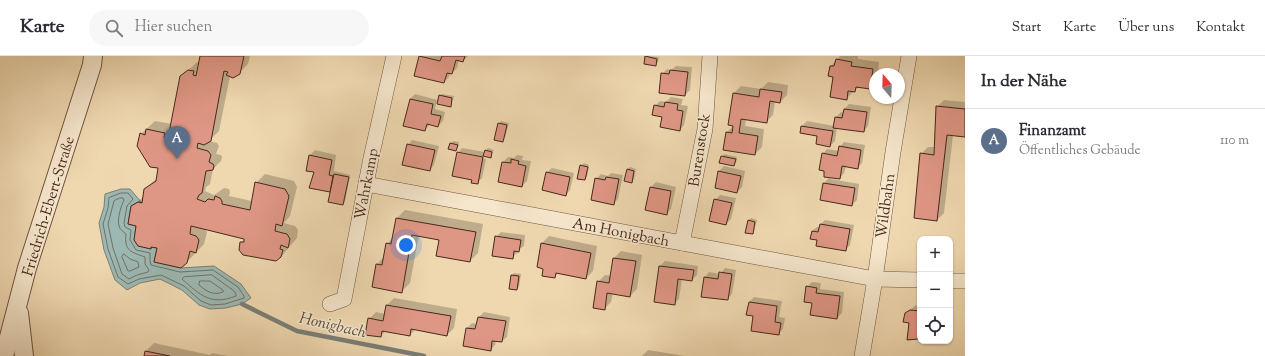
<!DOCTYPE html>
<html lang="de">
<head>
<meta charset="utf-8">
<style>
	body { margin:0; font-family:"Sorts Mill Goudy",serif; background:#f7f7f7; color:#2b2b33 }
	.controls { position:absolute; right:12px; bottom:12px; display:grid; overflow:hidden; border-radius:8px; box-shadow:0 1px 3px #0004 }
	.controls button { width:36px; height:36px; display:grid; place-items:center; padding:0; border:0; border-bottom:1px solid #e1e1e2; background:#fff; color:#2b2b33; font:20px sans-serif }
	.compass { position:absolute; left:869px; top:12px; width:36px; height:36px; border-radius:50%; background:#fff; box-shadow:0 1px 3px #0004; rotate:341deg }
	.you { position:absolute; left:406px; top:189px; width:14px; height:14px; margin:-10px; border:3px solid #fff; border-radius:50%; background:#1a73e8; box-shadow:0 0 0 6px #1a73e833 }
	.badge { display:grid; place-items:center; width:26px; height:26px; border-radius:50%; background:#ea580c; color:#fff; font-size:13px; font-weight:700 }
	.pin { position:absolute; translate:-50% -33px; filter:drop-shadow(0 1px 2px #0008) }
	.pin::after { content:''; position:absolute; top:21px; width:14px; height:12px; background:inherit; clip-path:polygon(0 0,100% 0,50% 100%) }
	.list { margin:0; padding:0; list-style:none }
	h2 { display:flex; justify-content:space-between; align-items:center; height:52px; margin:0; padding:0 16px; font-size:17px }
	h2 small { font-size:13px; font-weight:400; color:#7c7c81 }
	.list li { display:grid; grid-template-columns:26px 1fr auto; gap:12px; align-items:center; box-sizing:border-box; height:64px; padding:0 16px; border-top:1px solid #e1e1e2 }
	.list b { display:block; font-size:15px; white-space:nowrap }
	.list p { margin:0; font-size:13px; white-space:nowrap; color:#7c7c81 }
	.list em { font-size:13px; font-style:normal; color:#7c7c81 }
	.icon { flex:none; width:22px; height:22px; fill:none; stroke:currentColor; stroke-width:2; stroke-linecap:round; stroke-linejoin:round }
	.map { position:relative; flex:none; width:965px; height:300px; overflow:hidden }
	header { display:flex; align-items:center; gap:24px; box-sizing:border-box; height:56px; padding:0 20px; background:#fff; border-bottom:1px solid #e1e1e2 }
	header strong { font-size:19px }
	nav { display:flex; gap:22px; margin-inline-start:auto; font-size:14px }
	.search { width:280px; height:36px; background:#f7f7f7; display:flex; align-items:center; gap:10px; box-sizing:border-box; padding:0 14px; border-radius:22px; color:#7c7c81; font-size:15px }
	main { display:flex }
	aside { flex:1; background:#fff }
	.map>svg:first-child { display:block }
	.water { fill:#9cb8b3; stroke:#7a7e76 }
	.shadow { fill:#0003 }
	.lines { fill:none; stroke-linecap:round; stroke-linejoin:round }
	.shore { stroke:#727067; stroke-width:1 }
	.stream { stroke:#7a7e76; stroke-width:4.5 }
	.building { fill:#df9785; stroke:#47281b }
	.minor-casing { stroke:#715440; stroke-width:16 }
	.tertiary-casing { stroke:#715440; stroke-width:20 }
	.minor { stroke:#f5e6cc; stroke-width:15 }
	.tertiary { stroke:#f5e6cc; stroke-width:18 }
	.labels { text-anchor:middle; stroke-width:3; stroke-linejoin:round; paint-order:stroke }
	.street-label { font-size:15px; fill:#47281b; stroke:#f5e6cc }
	.water-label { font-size:16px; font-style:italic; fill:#5c4c41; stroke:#f5e6cc }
</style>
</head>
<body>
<header>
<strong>Karte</strong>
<div class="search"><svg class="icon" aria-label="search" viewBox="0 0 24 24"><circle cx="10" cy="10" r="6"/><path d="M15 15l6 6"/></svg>Hier suchen</div>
<nav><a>Start</a><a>Karte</a><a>Über uns</a><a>Kontakt</a></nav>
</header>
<main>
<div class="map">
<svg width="965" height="300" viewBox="0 0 965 300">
	<rect width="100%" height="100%" fill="#efd8b0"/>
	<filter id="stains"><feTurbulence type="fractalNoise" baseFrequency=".005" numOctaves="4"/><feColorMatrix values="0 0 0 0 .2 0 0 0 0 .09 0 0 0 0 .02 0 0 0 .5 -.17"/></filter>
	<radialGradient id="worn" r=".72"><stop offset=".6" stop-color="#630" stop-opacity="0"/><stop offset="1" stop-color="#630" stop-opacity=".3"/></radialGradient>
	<!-- water -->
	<path class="water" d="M121,133H130L142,147L138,146L131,150L128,168L136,170L134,184L138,190L151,193V191L157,192L154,206L181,212L214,210L241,228L251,242L242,248L226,252L210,253L199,249L182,234L160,223L140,227L127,234L115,224L104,194L99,167L104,151L105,138Z"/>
	<!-- shadow -->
	<g class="shadow">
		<path d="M201,0H250L248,8L239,17L230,20L219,75L209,85L217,87L219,90L216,98L221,99L222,101L221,105L213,113L210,128L206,131L205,135L214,139L224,132L229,133L230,136L229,140L252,145L256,127L265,118L294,125L297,131L290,160L284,167L295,170L298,174L297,182L281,201L241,187L246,182L205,173L207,176L204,188L187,206L158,191L152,190L151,192L138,169L132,151L144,140L145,133L157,122L159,112L141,78L155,65L172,68L181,21L197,6L200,7Z"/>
		<path d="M420,0H468L463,5L459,4L457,12L452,17H450L449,21L444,26Z"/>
		<path d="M647,0L659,1L658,6L655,9L646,1Z"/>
		<path d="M840,0H858V3L879,6L878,18H875V27L869,32L859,30L846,43L831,10Z"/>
		<path d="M676,10L692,11L690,34L685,39L662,18L667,13L671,14Z"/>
		<path d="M768,26L788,29L787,39L780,46L775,45L773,59L766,66L746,63L745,70L764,73L762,91L755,98L724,93L727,76L734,69V37L741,30L761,33Z"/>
		<path d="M415,38L437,44L435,53L445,56L443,65L438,70L430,68L425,74L404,69L410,43Z"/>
		<path d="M442,38L454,40L452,47L450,50L440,40Z"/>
		<path d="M671,41L683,43L681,49L688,50L684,69L680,74L655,50L660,45L666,46Z"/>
		<path d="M944,44L965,46V80L953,79L944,157L937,164L921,98L928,91H935L937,51Z"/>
		<path d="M849,48L871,51L868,70L864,75L837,71L835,85L830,90L818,79L802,70L807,65L834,70L836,61L841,56L844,57V53Z"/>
		<path d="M501,65L509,67L505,82L503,84L499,68Z"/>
		<path d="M412,84L439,90L434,109L430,114L408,89Z"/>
		<path d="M453,85L459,86L458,91L456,94L451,87Z"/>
		<path d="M844,86L865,89L862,107L857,112L846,110L844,117L840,122L825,114L823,98L827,93L839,95L840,91Z"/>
		<path d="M462,92L485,96L488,92L494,94L490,101L487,100L486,101L460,96V98L486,103L482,122L477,127L458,97Z"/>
		<path d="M315,94L336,99L334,115L350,119L345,146L343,148L332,133L330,135L315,116L310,99Z"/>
		<path d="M724,98L737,101L736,107L734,109L722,101Z"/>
		<path d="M517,99L523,100L522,104L531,105L527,125L522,130L503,106L508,101L514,102Z"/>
		<path d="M584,107L589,109L587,121L584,123L581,110Z"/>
		<path d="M724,110L745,115L742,131L737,136L716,131L719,115Z"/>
		<path d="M630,111L636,113L634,123L631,126L627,114Z"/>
		<path d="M552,112L574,117L570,134L566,139L547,116Z"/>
		<path d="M611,117L623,119L618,143L613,148L596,123L601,118L608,120Z"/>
		<path d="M830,121V123L859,128L857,144L852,149L824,127Z"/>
		<path d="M656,126L676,131L671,153L666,158L651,131Z"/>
		<path d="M720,139L736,142L731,163L726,168L715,144Z"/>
		<path d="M405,154L483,168L478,197L470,205L440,183L419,179L410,227L401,236L373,230L377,208L385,200L387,188L393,181L397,162Z"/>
		<path d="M751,162L757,164L754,175L752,177L748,165Z"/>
		<path d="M825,164L854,169L850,189L845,194L818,184L812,175L817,171H820L821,168Z"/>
		<path d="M501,176L525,179L524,190L518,194L517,197L512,202L496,181Z"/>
		<path d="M549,180L597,190L593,215L586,222L559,216L554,221L544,212L542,187Z"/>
		<path d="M621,195L642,199L637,233L630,240L613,237L611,246L604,253L598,226L605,219L612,220L614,202Z"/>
		<path d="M665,205L698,210L697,219L692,224L682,223L679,243L674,248L656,245L660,210Z"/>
		<path d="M725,212L736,214L732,238L727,243L702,240L705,221L709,216L720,218Z"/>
		<path d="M514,217L521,218L519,231L516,233L512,219Z"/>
		<path d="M812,226L821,227L820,233L844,236L842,257L837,262L813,246L807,231Z"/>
		<path d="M754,241L782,245L779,261L785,262L783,273L778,278L754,260L748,258L749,246Z"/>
		<path d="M394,242L457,253L454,272L447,279L416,273L410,279L386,275L380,280L369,263L376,256L385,258L387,249Z"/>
		<path d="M916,249L920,250V280L917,282L906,257Z"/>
		<path d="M484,256L510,261L507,281L502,285L496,284L495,289L490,294L464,289L467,272L472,267L477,268L479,261Z"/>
		<path d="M154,287L210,299L212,297L228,300H145L146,295Z"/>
		<path d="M648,294L685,300H642Z"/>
	</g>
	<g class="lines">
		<!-- shore -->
		<g class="shore">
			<path d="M121,137H128L133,143L127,150L124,167L125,171L131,174L130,184L136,194L150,197V205L151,209L180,216L213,214L238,231L244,240V242L225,248L211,249L201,245L184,230L161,219L139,223L128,228L118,221L108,193L103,168L108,152L109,142Z"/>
			<path d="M120,142H123L124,144C121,150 117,163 119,170C120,174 123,175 126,178C124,195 131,196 145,201V208L149,214L148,216L137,219L129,223L122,218L113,192L108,168L114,145Z"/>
			<path d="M124,198L130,203L138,206L139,211L130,215H128L122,201Z"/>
			<path d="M212,219L234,235L236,238V240C211,250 200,239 182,223L184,221Z"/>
			<path d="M200,225H210L223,234V236C213,240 206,235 199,229Z"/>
		</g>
		<!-- stream -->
		<path class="stream" d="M242,248L297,275L424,300"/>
	</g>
	<!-- building -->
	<g class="building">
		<path d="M200,0H244L240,18L233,22L226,19L228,16L224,15L211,85L204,89L198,87L197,92L208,95L211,99L209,106L213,108L214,110L213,114L206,115L202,137L199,139L197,143L205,146L208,143L214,144L215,140L220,142L222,145V148L250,154L255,126L285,133L289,140L282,170L276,168L275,175L287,178L290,183L288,192L281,189L280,193L283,194L281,201L276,205L243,199L239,194L240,186H244V183L191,170L190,178L196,180L199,184L196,197L190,195L187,207L181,212L154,206L157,192L151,191V193L138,190L134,184L136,170L128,168L131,150L138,146L142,147L144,133L156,125L158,112L150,111L137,90L140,77L145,79L146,73L165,77L164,82H168L180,20L188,14L194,15L193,19L196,20Z"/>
		<path d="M419,0L440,5L442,0H465L463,6L456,4L452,18L447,17L444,27L414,20Z"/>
		<path d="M645,0L657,3L656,10L644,8Z"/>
		<path d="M836,3L852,6L851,10L873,13L870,33L856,31L855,36L848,35L847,44L830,41L833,21L828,20L830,10H834Z"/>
		<path d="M670,14L688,16L685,40L659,37L661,17L669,18Z"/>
		<path d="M760,33L782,36L780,47L770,45L767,67L741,63L739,77L758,80L755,99L723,94L726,76L732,77L733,70L728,69L733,37L759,41Z"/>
		<path d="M439,39L452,42L451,51L437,48Z"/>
		<path d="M410,43L433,48L431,58L441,60L438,71L427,68L425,75L403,70Z"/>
		<path d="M665,46L678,48L677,54L683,55L680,75L660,71L662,61L652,59L654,49L664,51Z"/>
		<path d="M936,50L965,53V81L947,79L937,165L914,162L920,97L934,99Z"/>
		<path d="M844,53L867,56L864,76L833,72L835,61L842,62Z"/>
		<path d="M498,67L507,69L503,86L494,84Z"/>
		<path d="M801,70L833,75L830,91L816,88L817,80L800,77Z"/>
		<path d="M450,87L458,89L456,95L448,93Z"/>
		<path d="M407,88L435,94L430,115L402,109Z"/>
		<path d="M839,90L861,94L858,113L842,110L840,123L824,121V115L819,114L822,97L837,100Z"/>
		<path d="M485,94L492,96L491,102L483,100Z"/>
		<path d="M457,96L483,101L478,128L471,127L472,124L452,120Z"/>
		<path d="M309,99L332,104L329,119L333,120L330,136L309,132L314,116L306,115Z"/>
		<path d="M721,100L736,103L734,110L719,107Z"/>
		<path d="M511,103L519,105L518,108L526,110L522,131L498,126L502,106L511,107Z"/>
		<path d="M580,109L588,111L585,124L577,123Z"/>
		<path d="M627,113L634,115L632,127L624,125Z"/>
		<path d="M718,115L741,120L737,137L715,132Z"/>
		<path d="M546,116L570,121L566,140L542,134Z"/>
		<path d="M334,118L349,121L343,149L328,146Z"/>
		<path d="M606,121L619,123L614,149L591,144L595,122L605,124Z"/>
		<path d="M823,127L855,132L852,150L820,144Z"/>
		<path d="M650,131L671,135L667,159L645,154Z"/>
		<path d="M714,143L732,147L726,169L709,165Z"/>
		<path d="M396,162L476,176L470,206L436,200L439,184L412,179L402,237L372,231L376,208L382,209L386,187L391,188Z"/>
		<path d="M748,164L755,166L753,178L745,177Z"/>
		<path d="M820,168L850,173L846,195L816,190L817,184L810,183L812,175L818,176Z"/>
		<path d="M495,180L521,184L519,196L514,195L513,203L492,200Z"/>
		<path d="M541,187L591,197L586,223L556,217L555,222L542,220L543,213L537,211Z"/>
		<path d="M613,202L636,205L630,241L607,237L605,254L593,252L597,225L609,227Z"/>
		<path d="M659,210L694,214L692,225L678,223L675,249L654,246Z"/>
		<path d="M719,216L732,218L728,244L701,241L704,221L718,223Z"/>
		<path d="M511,219L519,220L517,234L509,233Z"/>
		<path d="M806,230L817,232L816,237L840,240L837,263L810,259L812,247L804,246Z"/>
		<path d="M749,246L777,250L775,266L781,267L779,279L751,275L753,260L746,259Z"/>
		<path d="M386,249L451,260L447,280L411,273L410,280L382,275L381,281L365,279L368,262L383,265Z"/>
		<path d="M910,254L920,255V277H918V283L907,284L909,267L903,266L905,257Z"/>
		<path d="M478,261L506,265L502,286L492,285L491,295L463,290L466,272L475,273Z"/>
		<path d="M145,295L170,300H144Z"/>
	</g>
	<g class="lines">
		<!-- minor casing -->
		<g class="minor-casing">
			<g id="minor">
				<path d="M366,128L875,223L920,224"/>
				<path d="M682,187L705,73L710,0"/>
				<path d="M950,225H965"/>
				<path d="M330,248L344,243L371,102L394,0"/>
				<path d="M862,300L875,223L893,96L909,0"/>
			</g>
		</g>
		<!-- tertiary casing -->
		<g class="tertiary-casing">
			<g id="tertiary">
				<path d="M19,257L24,300"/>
				<path d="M4,300L27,212L92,9L93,0"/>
			</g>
		</g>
		<!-- minor -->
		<use href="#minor" class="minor"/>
		<!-- tertiary -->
		<use href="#tertiary" class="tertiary"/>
	</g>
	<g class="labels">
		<!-- street labels -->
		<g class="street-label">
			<text transform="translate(699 94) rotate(-81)" y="5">Burenstock</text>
			<text transform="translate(366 128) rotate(-79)" y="5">Wahrkamp</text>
			<text transform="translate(48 150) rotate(-73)" y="5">Friedrich-Ebert-Straße</text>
			<text transform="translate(885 150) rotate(-82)" y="5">Wildbahn</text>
			<text transform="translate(621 176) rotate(11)" y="5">Am Honigbach</text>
		</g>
		<!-- water labels -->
		<g class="water-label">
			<text transform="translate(333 268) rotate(13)" y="6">Honigbach</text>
		</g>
	</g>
	<rect width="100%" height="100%" filter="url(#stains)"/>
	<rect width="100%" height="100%" fill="url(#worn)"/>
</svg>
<div class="controls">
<button>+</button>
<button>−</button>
<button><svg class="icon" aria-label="locate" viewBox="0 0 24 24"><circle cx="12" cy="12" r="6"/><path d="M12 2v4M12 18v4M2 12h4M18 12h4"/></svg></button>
</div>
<svg class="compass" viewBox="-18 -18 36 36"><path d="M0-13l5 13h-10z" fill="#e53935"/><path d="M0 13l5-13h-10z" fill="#7c7c81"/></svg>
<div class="you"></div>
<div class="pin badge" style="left:177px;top:103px;background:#5c6f8a">A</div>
</div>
<aside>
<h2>In der Nähe<small></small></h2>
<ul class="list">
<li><span class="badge" style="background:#5c6f8a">A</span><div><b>Finanzamt</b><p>Öffentliches Gebäude</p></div><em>110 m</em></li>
</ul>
</aside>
</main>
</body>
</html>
